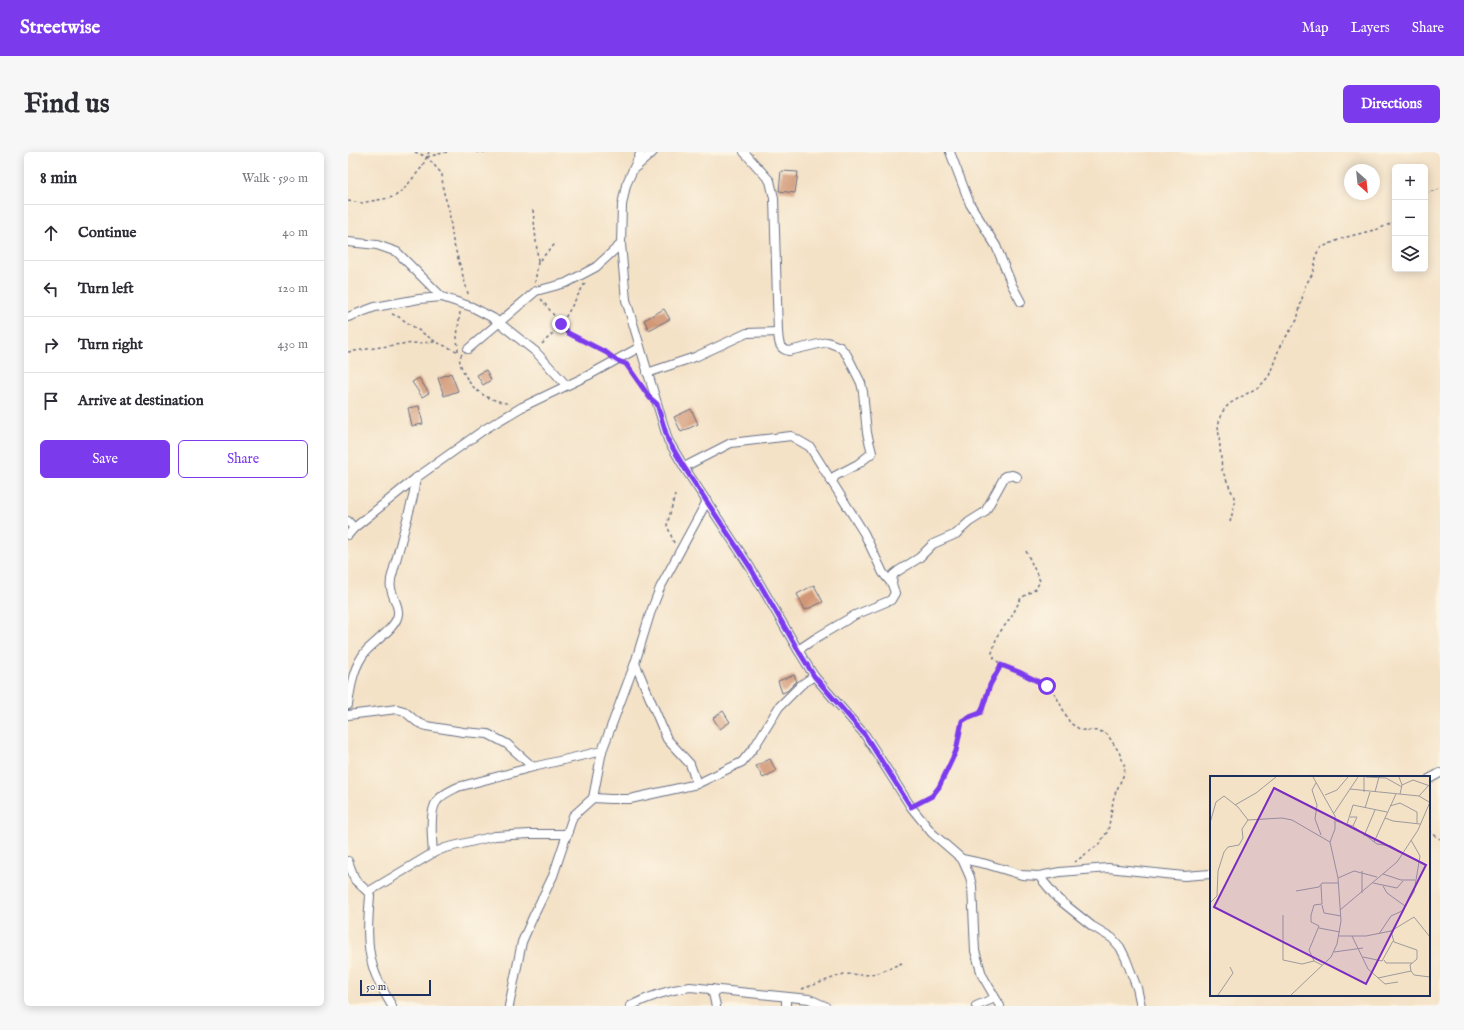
<!DOCTYPE html>
<html lang="en">
<head>
<meta charset="utf-8">
<style>
	body { margin:0; font-family:"IM FELL English",serif; background:#f7f7f7; color:#2b2b33 }
	.controls { position:absolute; right:12px; top:12px; display:grid; overflow:hidden; border-radius:6px; box-shadow:0 2px 10px #0003 }
	.controls button { width:36px; height:36px; display:grid; place-items:center; padding:0; border:0; border-bottom:1px solid #e1e1e2; background:#fff; color:#2b2b33; font:20px sans-serif }
	.compass { position:absolute; left:996px; top:12px; width:36px; height:36px; border-radius:50%; background:#fff; box-shadow:0 2px 10px #0003; rotate:153deg }
	.scale { position:absolute; left:12px; bottom:10px; width:71px; box-sizing:border-box; padding-left:4px; border:2px solid #1b2f5e; border-top:0; font-size:11px; line-height:14px; white-space:nowrap; color:#1b2f5e; -webkit-text-stroke:3px #fcf5e5; paint-order:stroke }
	.stop { position:absolute; width:12px; height:12px; margin:-9px; border:3px solid #7c3aed; border-radius:50%; background:#fff }
	.stop.end { background:#7c3aed; border-color:#fff; box-shadow:0 1px 4px #0008 }
	.list { margin:0; padding:0; list-style:none }
	h2 { display:flex; justify-content:space-between; align-items:center; height:52px; margin:0; padding:0 16px; font-size:17px }
	h2 small { font-size:13px; font-weight:400; color:#7c7c81 }
	.list li { display:grid; grid-template-columns:26px 1fr auto; gap:12px; align-items:center; box-sizing:border-box; height:56px; padding:0 16px; border-top:1px solid #e1e1e2 }
	.list b { display:block; font-size:15px; white-space:nowrap }
	.list em { font-size:13px; font-style:normal; color:#7c7c81 }
	.actions { display:flex; gap:8px; padding:12px 16px }
	.actions a { flex:1; padding:9px 0; border:1px solid #7c3aed; border-radius:6px; text-align:center; font-size:14px; color:#7c3aed }
	.actions .main { background:#7c3aed; color:#fff }
	.icon { flex:none; width:22px; height:22px; fill:none; stroke:currentColor; stroke-width:2; stroke-linecap:round; stroke-linejoin:round }
	.map { position:relative; flex:none; width:1092px; height:854px; overflow:hidden; border-radius:6px }
	header { display:flex; align-items:center; gap:24px; box-sizing:border-box; height:56px; padding:0 20px; background:#7c3aed; color:#fff }
	header strong { font-size:19px }
	nav { display:flex; gap:22px; margin-inline-start:auto; font-size:14px }
	.intro { display:flex; align-items:center; justify-content:space-between; box-sizing:border-box; height:96px; padding:0 24px }
	h1 { margin:0; font-size:28px }
	.button { padding:10px 18px; border-radius:6px; background:#7c3aed; color:#fff; font-size:14px; font-weight:700 }
	main { display:flex; gap:24px; padding:0 24px }
	aside { flex:1; background:#fff; border-radius:6px; box-shadow:0 2px 10px #0003 }
	.map>svg:first-child { display:block }
	.building { fill:#d19776 }
	.lines { fill:none; stroke-linecap:round; stroke-linejoin:round }
	.street-casing { stroke:#676e83; stroke-width:10 }
	.path { stroke:#676e83; stroke-width:1.5; stroke-dasharray:3 3; stroke-linecap:butt }
	.street { stroke:#fff; stroke-width:8 }
	.route { stroke:#7c3aed; stroke-width:5 }
	.inset-road { fill:none; stroke:#9d9a9d; stroke-width:1 }
	.view { fill:#7b2cbf; fill-opacity:0.15; stroke:#7b2cbf; stroke-width:2 }
	.inset-edge { fill:none; stroke:#1b2f5e; stroke-width:2 }
</style>
</head>
<body>
<header>
<strong>Streetwise</strong>
<nav><a>Map</a><a>Layers</a><a>Share</a></nav>
</header>
<div class="intro"><h1>Find us</h1><a class="button">Directions</a></div>
<main>
<aside>
<h2>8 min<small>Walk · 590 m</small></h2>
<ul class="list">
<li><svg class="icon" aria-label="ahead" viewBox="0 0 24 24"><path d="M12 20V5M6 11l6-6 6 6"/></svg><div><b>Continue</b></div><em>40 m</em></li>
<li><svg class="icon" aria-label="left" viewBox="0 0 24 24"><path d="M17 20v-9H6M10 6l-5 5 5 5"/></svg><div><b>Turn left</b></div><em>120 m</em></li>
<li><svg class="icon" aria-label="right" viewBox="0 0 24 24"><path d="M7 20v-9h11M14 6l5 5-5 5"/></svg><div><b>Turn right</b></div><em>430 m</em></li>
<li><svg class="icon" aria-label="arrive" viewBox="0 0 24 24"><path d="M6 21V4h12l-3 4 3 4H6"/></svg><div><b>Arrive at destination</b></div></li>
</ul>
<div class="actions"><a class="main">Save</a><a>Share</a></div>
</aside>
<div class="map">
<svg width="1092" height="854" viewBox="0 0 1092 854">
	<rect width="100%" height="100%" fill="#fcf5e5"/>
	<filter id="ink" filterUnits="userSpaceOnUse"><feTurbulence type="fractalNoise" baseFrequency=".025" numOctaves="2"/><feDisplacementMap in="SourceGraphic" scale="8" xChannelSelector="R" yChannelSelector="G"/><feConvolveMatrix kernelMatrix="1 2 1 2 8 2 1 2 1" color-interpolation-filters="sRGB"/></filter>
	<filter id="wash" filterUnits="userSpaceOnUse"><feTurbulence type="fractalNoise" baseFrequency=".012" numOctaves="4" result="noise"/><feDisplacementMap in="SourceGraphic" scale="16" xChannelSelector="R" yChannelSelector="G"/><feGaussianBlur stdDeviation="0.9" result="paint"/><feColorMatrix in="noise" values="0 0 0 0 0 0 0 0 0 0 0 0 0 0 0 0 0 1.4 0 .05"/><feComposite in="paint" operator="in"/></filter>
	<g filter="url(#wash)">
		<rect width="100%" height="100%" fill="#f4e2c7"/>
		<g id="blocks">
			<!-- building -->
			<g class="building">
				<path d="M433,19L450,20L447,41L431,39Z"/>
				<path d="M316,157L322,167L301,178L296,168Z"/>
				<path d="M138,218L143,228L135,233L129,223Z"/>
				<path d="M103,221L110,239L96,244L90,226Z"/>
				<path d="M71,226L81,241L74,245L64,230Z"/>
				<path d="M71,254L75,272L64,274L60,256Z"/>
				<path d="M343,257L350,272L333,280L326,265Z"/>
				<path d="M466,433L475,450L457,458L449,442Z"/>
				<path d="M446,523L449,529L439,539L434,541L430,529Z"/>
				<path d="M375,559L382,570L372,577L365,566Z"/>
				<path d="M422,607L428,619L415,626L408,614Z"/>
			</g>
		</g>
	</g>
	<g filter="url(#ink)">
		<use href="#blocks" fill-opacity="0" stroke="#676e83" stroke-width="1"/>
		<g class="lines">
			<!-- street casing -->
			<g class="street-casing">
				<g id="street">
					<path d="M293,0L278,33L274,53L273,92L278,148L320,288L336,315L402,415L450,498L466,524L517,583L563,655L584,681L614,707L622,725L624,734L627,799L634,823L652,854"/>
					<path d="M396,0L422,29L426,46L430,180C431,189 430,197 441,199L479,190L492,195L499,203L513,231L515,240L519,281L524,301L510,312L487,324L484,330L516,381L535,421L544,432"/>
					<path d="M602,0L622,52L648,94L664,133L673,150"/>
					<path d="M288,15L305,0"/>
					<path d="M0,90L29,93L49,100L94,145L124,155L145,166L188,200L218,233"/>
					<path d="M0,165L27,155L71,147L94,145"/>
					<path d="M120,197L188,139L218,131L248,115L273,92"/>
					<path d="M299,221L347,205L399,181L430,180"/>
					<path d="M336,315L383,291L443,284L462,295L484,330"/>
					<path d="M0,369L6,376"/>
					<path d="M0,383L6,376L68,326L137,277L174,255L241,223L292,195"/>
					<path d="M450,498L468,486L507,463L543,448L547,441L544,432L545,423L550,419L571,406L585,392L608,382L621,370L637,360L657,324L664,323L669,325"/>
					<path d="M287,511L319,587L342,612L349,632"/>
					<path d="M0,553C3,533 5,515 18,499C27,489 49,475 50,462C51,453 44,445 43,436C42,433 43,430 43,427L65,345L68,326"/>
					<path d="M0,563L49,557L56,559L69,570L78,574L115,580L140,582L159,592L185,615"/>
					<path d="M1081,627L1092,621"/>
					<path d="M245,646L262,647H282L349,632L394,610L407,594L431,555L453,533L466,524"/>
					<path d="M85,701C84,688 81,658 89,649C94,642 102,639 110,635L185,615L254,599"/>
					<path d="M614,707L638,712L674,723L691,724L712,720L760,716L836,724L863,722"/>
					<path d="M0,709L7,728L20,740L22,744C20,768 18,792 25,815C29,829 37,842 44,854"/>
					<path d="M691,724L709,746L744,774L764,786L772,795L778,807L789,836L793,854"/>
					<path d="M20,740L85,701L97,696L147,684L182,682H220"/>
					<path d="M364,837L368,854"/>
					<path d="M161,854L174,790L185,765L205,724L225,664L245,646L254,599L287,511L302,462L312,436L359,349"/>
					<path d="M282,854C302,844 320,838 342,835L461,847L477,854"/>
					<path d="M438,854V845"/>
					<path d="M628,854L647,846"/>
				</g>
			</g>
			<!-- path -->
			<g class="path">
				<path d="M67,0L79,5L94,22L95,38L101,58L105,89L121,145"/>
				<path d="M128,0H152"/>
				<path d="M79,5L99,0"/>
				<path d="M1077,41L1092,37"/>
				<path d="M0,49L13,51L46,45L56,37L74,15L81,0"/>
				<path d="M185,58L190,109"/>
				<path d="M187,131L190,110L207,92"/>
				<path d="M193,147L220,181L260,202"/>
				<path d="M44,162L51,165L88,190L111,200"/>
				<path d="M194,192L213,173L237,131"/>
				<path d="M110,199L109,185L112,160"/>
				<path d="M0,200L53,192L88,190"/>
				<path d="M114,202C110,208 112,211 114,217C124,240 138,247 162,252"/>
				<path d="M279,212L294,236"/>
				<path d="M882,370L886,355V345L874,318L870,273L875,259L881,252L912,234L921,224L932,194L949,168L957,134L965,121L969,101L972,96L995,86L1030,77L1047,70"/>
				<path d="M326,391L319,373L327,343"/>
				<path d="M678,399L692,429L688,437L673,446L664,464L649,484L644,501L646,506L653,513L671,520L699,534L707,542L722,571L733,578L751,579L759,582L771,600L777,615L776,622L766,644L760,679L750,693L727,710"/>
				<path d="M570,651L584,644L591,635L608,599L614,569L619,565L632,561L634,558L642,533L652,514"/>
				<path d="M1081,679L1092,687"/>
				<path d="M454,837L496,822L517,823L530,821L554,811"/>
			</g>
			<!-- street -->
			<use href="#street" class="street"/>
		</g>
	</g>
	<g class="lines" filter="url(#ink)">
		<!-- route -->
		<path class="route" d="M213,172L220,181L259,201L268,208L278,212L302,246L309,252L320,288L336,315L402,415L450,498L466,524L517,583L563,655L584,644L591,635L608,599L614,569L619,566L632,561L634,558L642,533L653,513L671,520L699,534"/>
	</g>
	<!-- overview -->
	<g transform="translate(862 624)">
		<rect width="220" height="220" fill="#f4e2c7"/>
		<path class="inset-road" d="M156,1L176,2L192,11M189,1L192,9L190,18M106,7L102,14L107,29L105,43L111,59M192,9L203,4L220,10M140,13L209,20L219,26M154,16V1M165,16L169,1M115,19L127,14L138,1M209,20L219,9M25,29L46,17L66,1M180,30L190,27L207,36V47M155,32L160,16M124,37L148,1M140,41H147L143,50M175,42L183,45L210,48M126,45L143,50L167,68L181,70L194,78M0,47L6,26L14,20L28,31L38,44L72,42L82,44L120,66M137,48L143,29L177,36M154,60L165,34M164,66L186,18M173,98L191,104H205M128,102L144,95L167,101M163,107L187,112L193,105M111,109L112,128L104,129L101,139V146L109,150L99,174L104,185L112,189M173,110L177,117L195,130M86,115L109,111L112,107H128M152,117V95M0,127L7,120L8,95L14,76L18,71L29,69L33,62L32,53L38,44M112,129L114,137L131,140M130,134L187,86L208,54L220,26M73,139V184L92,188L104,185M109,152L130,156M181,155L184,166L207,174V183L200,189L201,195M169,158L181,140L192,135L204,116L210,80L201,64M129,160H156L181,155L204,141L220,161M142,160L158,193L175,208L188,206M124,176L153,172M153,181L172,185L183,165M174,184L176,187H202M168,202L201,195L204,199L220,201M8,219L23,197L20,191M81,219L121,181L127,168L131,145L128,102L120,66L125,53V40L103,1"/>
		<path class="view" d="M64,12L216,89L156,208L4,131Z"/>
		<rect width="220" height="220" class="inset-edge"/>
	</g>
</svg>
<div class="controls">
<button>+</button>
<button>−</button>
<button><svg class="icon" aria-label="layers" viewBox="0 0 24 24"><path d="M12 4l9 5-9 5-9-5zM3 14l9 5 9-5"/></svg></button>
</div>
<svg class="compass" viewBox="-18 -18 36 36"><path d="M0-13l5 13h-10z" fill="#e53935"/><path d="M0 13l5-13h-10z" fill="#7c7c81"/></svg>
<div class="scale">50 m</div>
<div class="stop" style="left:699px;top:534px"></div>
<div class="stop end" style="left:213px;top:172px"></div>
</div>
</main>
</body>
</html>
